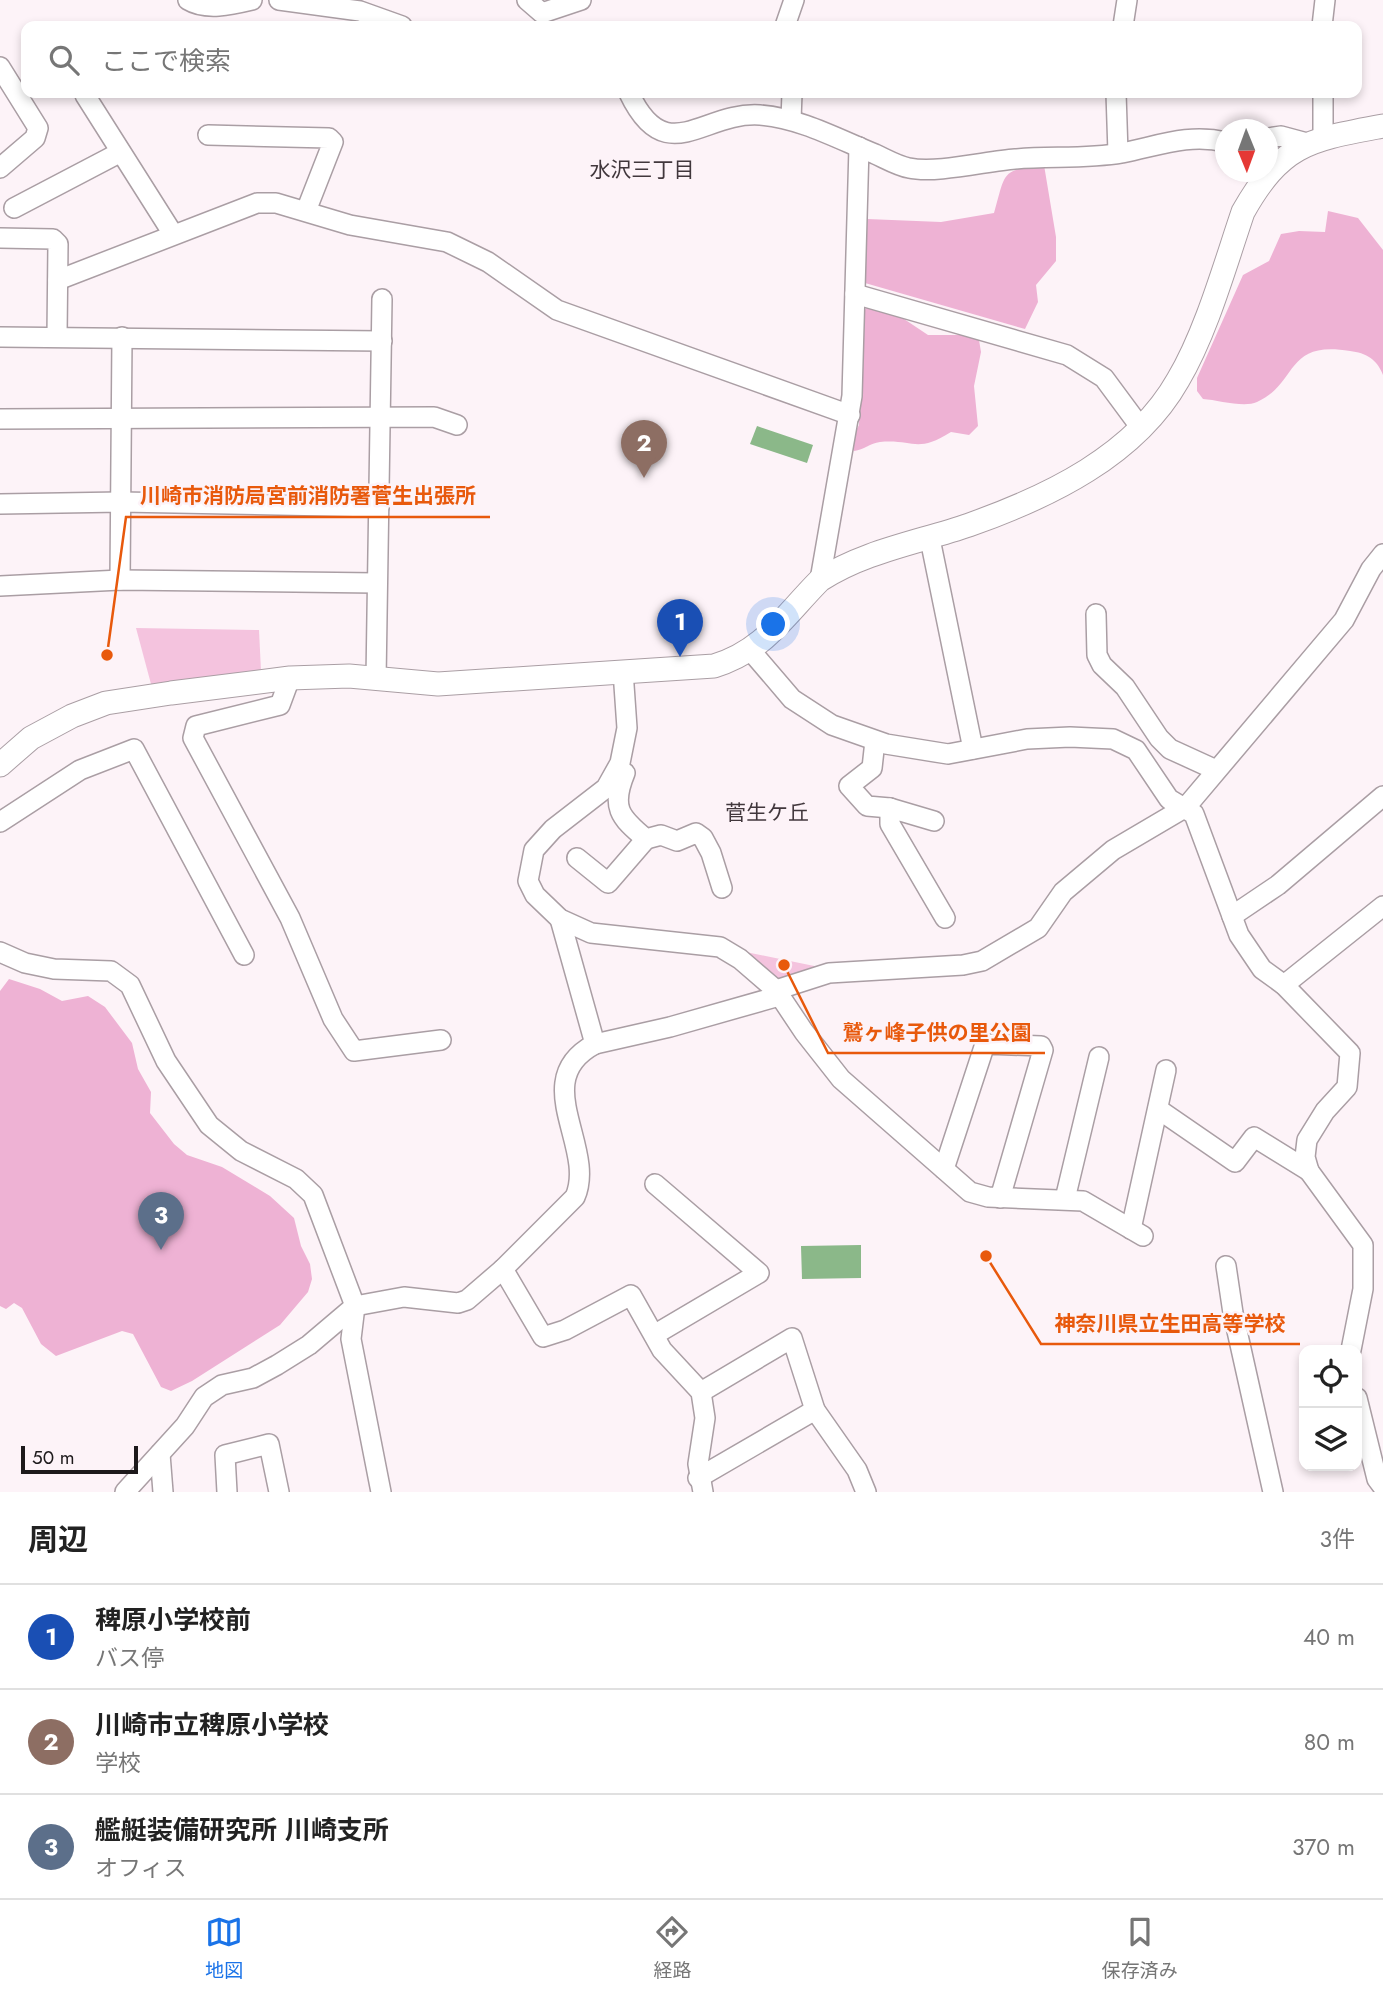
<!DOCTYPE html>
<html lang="ja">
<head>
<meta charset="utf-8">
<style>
	body { margin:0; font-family:Jost,"Noto Sans JP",sans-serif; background:#f2f2f2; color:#222 }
	.controls { position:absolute; right:21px; bottom:21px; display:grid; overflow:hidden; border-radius:14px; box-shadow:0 4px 10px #0003 }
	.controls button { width:63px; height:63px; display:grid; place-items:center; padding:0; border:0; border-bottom:2px solid #e0e0e0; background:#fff; color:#222; font:35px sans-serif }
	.compass { position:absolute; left:1215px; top:119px; width:63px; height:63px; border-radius:50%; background:#fff; box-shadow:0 4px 10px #0003; rotate:179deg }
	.scale { position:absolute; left:21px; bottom:18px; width:117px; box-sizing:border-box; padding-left:7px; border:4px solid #1d191b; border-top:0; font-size:19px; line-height:24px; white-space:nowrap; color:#1d191b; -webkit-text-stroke:5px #fdf3f8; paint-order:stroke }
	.you { position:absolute; left:774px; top:625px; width:24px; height:24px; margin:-18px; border:5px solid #fff; border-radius:50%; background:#1a73e8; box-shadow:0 0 0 10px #1a73e833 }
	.badge { display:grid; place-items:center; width:46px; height:46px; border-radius:50%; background:#1a73e8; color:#fff; font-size:23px; font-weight:700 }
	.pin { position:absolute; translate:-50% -58px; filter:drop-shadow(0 2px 4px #0008) }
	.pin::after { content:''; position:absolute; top:37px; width:24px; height:21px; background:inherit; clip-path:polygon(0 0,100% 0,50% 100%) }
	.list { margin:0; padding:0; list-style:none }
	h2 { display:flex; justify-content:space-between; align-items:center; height:91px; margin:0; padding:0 28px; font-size:30px }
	h2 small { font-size:23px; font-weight:400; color:#767676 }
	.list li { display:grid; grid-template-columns:46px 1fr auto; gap:21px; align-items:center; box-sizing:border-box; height:105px; padding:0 28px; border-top:2px solid #e0e0e0 }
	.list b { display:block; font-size:26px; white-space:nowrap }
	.list p { margin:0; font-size:23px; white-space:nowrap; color:#767676 }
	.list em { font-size:23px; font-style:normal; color:#767676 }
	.icon { flex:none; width:38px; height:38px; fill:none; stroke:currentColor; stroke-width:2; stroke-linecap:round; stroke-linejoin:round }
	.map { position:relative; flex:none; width:1383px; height:1492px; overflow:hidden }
	.search { position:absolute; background:#fff; box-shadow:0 4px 10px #0003; left:21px; right:21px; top:21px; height:77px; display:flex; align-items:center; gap:18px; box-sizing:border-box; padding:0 24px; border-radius:14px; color:#767676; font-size:26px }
	.sheet { height:406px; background:#fff }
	nav { display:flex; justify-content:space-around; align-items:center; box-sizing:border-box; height:98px; border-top:2px solid #e0e0e0; background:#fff; font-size:19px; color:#767676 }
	nav a { display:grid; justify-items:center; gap:4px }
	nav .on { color:#1a73e8 }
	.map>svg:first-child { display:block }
	.green { fill:#f4c3de }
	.forest { fill:#eeb2d4 }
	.water { fill:#8bb889 }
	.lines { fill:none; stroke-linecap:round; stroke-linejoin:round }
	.minor-casing { stroke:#aa9ea4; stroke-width:22 }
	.tertiary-casing { stroke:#aa9ea4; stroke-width:25 }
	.minor { stroke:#fff; stroke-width:19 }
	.tertiary { stroke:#fff; stroke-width:23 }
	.labels { text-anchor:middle; stroke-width:5; stroke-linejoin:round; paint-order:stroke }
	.neighbourhood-label { font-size:21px; fill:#41373c; stroke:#fdf3f8 }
	.leader { fill:none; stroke:#e8590c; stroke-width:2.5 }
	.callout-dot { fill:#e8590c; stroke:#fdf3f8; stroke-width:2.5 }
	.callout-label { font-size:21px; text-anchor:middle; font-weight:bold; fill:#e8590c; stroke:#fdf3f8; stroke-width:5; stroke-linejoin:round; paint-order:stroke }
</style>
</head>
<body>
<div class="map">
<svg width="1383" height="1492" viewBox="0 0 1383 1492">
	<rect width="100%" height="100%" fill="#fdf3f8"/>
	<!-- green -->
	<g class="green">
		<path d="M136,628L259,630L261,671L151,684Z"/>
		<path d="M736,950L824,968L781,983Z"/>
	</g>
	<!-- forest -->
	<g class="forest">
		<path d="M1044,165L1056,237V261L1036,285L1038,302L1025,329L865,283L867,219L941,222L994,213C1006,172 1000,170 1044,165Z"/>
		<path d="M1328,211L1358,218L1383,250V375C1377,359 1366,353 1350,351C1284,340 1299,383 1257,402C1244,408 1218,400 1203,399L1197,391V378L1243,275L1269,261L1281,234L1299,231L1325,232Z"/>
		<path d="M868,306L898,315L928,335H965L979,340L981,352L974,386L978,426L969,435L951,432C916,454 914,439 880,442C870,443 864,450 854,451L849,444L859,425L862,313Z"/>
		<path d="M9,979L40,989L62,1001L88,996L105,1007L132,1043L138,1069L151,1092L150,1113L174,1144L187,1155L222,1167L270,1196L294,1218L301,1246L310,1264L312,1279L308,1292L280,1325L192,1381L171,1391L161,1387L133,1334L122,1331L56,1356L41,1344L22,1308L14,1303L6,1309L0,1306V991Z"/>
	</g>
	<!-- water -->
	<g class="water">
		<path d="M757,426L813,445L807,463L750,444Z"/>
		<path d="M861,1245V1278L802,1279L801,1246Z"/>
	</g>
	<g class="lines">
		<!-- minor casing -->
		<g class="minor-casing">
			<g id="minor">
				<path d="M188,0C206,11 231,5 252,0"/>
				<path d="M279,0L360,11L402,26"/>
				<path d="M527,0L542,13L581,0"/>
				<path d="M785,26L794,0"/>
				<path d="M1123,26L1127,0"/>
				<path d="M1322,26L1325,0"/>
				<path d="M0,67L38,128L35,138L0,168"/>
				<path d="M629,93C666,171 703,111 760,115C800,118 838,139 875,154C886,159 898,166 909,168C936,174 987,161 1015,159C1051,156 1087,159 1122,153C1158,146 1188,133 1226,142"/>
				<path d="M1116,93L1118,153"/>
				<path d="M85,95L173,234"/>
				<path d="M791,120L792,93"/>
				<path d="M208,135L329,138L333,142L306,211"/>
				<path d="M1323,137V93"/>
				<path d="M1268,138L1281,136L1307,143"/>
				<path d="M14,208L119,153"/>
				<path d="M0,238L53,239L58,244L57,336"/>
				<path d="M58,280L257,203H276L350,225L447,242L488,262L557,310L850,415"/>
				<path d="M855,294L1067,355L1104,378L1141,428"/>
				<path d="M0,337L382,341"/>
				<path d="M0,419L434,417L457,425"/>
				<path d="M0,504L121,502L379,507"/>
				<path d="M930,539L973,749"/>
				<path d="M120,580L122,337"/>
				<path d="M820,580L852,396L859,147"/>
				<path d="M0,586L120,580L376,583"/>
				<path d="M1096,614L1097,655L1102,665L1125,687L1159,738L1170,749L1216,770"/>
				<path d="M751,651L792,699L832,725L886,744L948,754L1027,739L1070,737L1113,739L1136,750L1169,799L1194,814L1239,935L1262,969L1284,985L1350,1053L1347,1087L1325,1111L1307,1140L1305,1157L1309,1171L1363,1245V1289L1351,1350"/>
				<path d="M623,671L627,728L620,763L606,788L553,829L534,850L528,881L535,895L560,919L591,933L720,947L740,959L776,990L804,1032L841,1079L970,1192L988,1197L1083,1201L1143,1236"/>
				<path d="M290,678L280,705L196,726L193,738L290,918L333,1019L354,1051L441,1040"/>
				<path d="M376,679L382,299"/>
				<path d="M875,741L872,768L849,786L867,806L890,808L934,821"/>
				<path d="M625,773C611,807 619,817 646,839L661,835L677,841L696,833L703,838L711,853L722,888"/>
				<path d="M890,808V824L945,918"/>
				<path d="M0,822L80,770L134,749L244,955"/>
				<path d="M577,858L608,883L646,839"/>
				<path d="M1232,916L1278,885L1383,796"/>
				<path d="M0,952L25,963L54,969L111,971L130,985L166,1061L209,1125L241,1151L296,1179L313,1195L355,1306L351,1339L381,1492"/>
				<path d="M1284,985L1383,906"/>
				<path d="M776,990L829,973L963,965L982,961L1038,928L1063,892L1113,850L1186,807L1344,620L1371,569L1383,554"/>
				<path d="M595,1044L670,1027L779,996"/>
				<path d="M1158,1109L1235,1162L1254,1137L1309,1171"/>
				<path d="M944,1169L985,1044L1041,1046L1043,1050L1000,1198"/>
				<path d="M1065,1199L1099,1057"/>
				<path d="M1131,1229L1166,1070"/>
				<path d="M1226,1266L1233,1313L1273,1492"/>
				<path d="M503,1269L543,1337L565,1330L631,1295L662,1350L701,1392L705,1418L698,1464L703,1492"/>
				<path d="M654,1335L759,1273L655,1184"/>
				<path d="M701,1392L792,1338L815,1410L857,1470L866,1492"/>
				<path d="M1357,1398L1377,1479L1383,1487"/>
				<path d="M160,1454L163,1492"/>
				<path d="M698,1478L815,1410"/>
				<path d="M125,1492L185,1426L204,1397L222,1385L253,1378L277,1365L309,1345L355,1306L404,1297L458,1303L467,1300L503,1269L575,1197C597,1147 527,1080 595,1044L560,919"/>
				<path d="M227,1492L225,1455L269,1444L279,1492"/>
			</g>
		</g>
		<!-- tertiary casing -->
		<g class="tertiary-casing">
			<path id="tertiary" d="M0,765L31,738L72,716L106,703L171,693L290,678L349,676L438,684L714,666C764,651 785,615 820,580C864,551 920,542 969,525C1048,497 1135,456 1178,380C1206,333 1225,265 1243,212C1282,143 1309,140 1383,126"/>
		</g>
		<!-- minor -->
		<use href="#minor" class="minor"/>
		<!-- tertiary -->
		<use href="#tertiary" class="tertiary"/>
	</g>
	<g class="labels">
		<!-- neighbourhood labels -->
		<g class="neighbourhood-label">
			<text x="642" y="177">水沢三丁目</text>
			<text x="767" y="820">菅生ケ丘</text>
		</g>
	</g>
	<!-- callouts -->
	<path class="leader" d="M107 655L126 517H490M784 965L828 1053H1045M986 1256L1041 1344H1300"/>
	<g class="callout-dot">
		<circle cx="107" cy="655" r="7"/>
		<circle cx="784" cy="965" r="7"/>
		<circle cx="986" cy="1256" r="7"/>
	</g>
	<g class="callout-label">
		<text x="308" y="503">川崎市消防局宮前消防署菅生出張所</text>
		<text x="937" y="1040">鷲ヶ峰子供の里公園</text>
		<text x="1170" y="1331">神奈川県立生田高等学校</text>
	</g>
</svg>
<div class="controls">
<button><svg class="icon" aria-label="locate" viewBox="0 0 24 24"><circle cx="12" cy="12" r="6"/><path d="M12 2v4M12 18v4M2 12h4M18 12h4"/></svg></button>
<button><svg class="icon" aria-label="layers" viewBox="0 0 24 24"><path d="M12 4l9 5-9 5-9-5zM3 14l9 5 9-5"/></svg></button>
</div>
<svg class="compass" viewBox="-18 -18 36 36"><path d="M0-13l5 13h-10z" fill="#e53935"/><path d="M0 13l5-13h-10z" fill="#767676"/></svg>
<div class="scale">50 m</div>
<div class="you"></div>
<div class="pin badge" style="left:680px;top:657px;background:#1a4fb4">1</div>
<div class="pin badge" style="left:644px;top:478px;background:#8d6e63">2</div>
<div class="pin badge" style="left:161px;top:1250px;background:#5c6f8a">3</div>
<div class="search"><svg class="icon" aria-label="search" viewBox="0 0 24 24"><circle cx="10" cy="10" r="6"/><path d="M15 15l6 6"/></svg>ここで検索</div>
</div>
<section class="sheet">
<h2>周辺<small>3件</small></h2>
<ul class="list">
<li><span class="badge" style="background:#1a4fb4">1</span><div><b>稗原小学校前</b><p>バス停</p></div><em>40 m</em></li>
<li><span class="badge" style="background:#8d6e63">2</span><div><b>川崎市立稗原小学校</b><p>学校</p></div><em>80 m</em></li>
<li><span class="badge" style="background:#5c6f8a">3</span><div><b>艦艇装備研究所 川崎支所</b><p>オフィス</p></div><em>370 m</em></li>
</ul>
</section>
<nav>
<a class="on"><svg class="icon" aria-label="map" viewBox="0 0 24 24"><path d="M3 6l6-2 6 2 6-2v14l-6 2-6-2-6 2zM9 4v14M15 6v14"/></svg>地図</a>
<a><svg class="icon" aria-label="directions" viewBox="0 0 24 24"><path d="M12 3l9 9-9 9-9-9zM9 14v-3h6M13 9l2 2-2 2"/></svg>経路</a>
<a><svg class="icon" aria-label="saved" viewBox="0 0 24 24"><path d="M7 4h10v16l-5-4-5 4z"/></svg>保存済み</a>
</nav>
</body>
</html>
